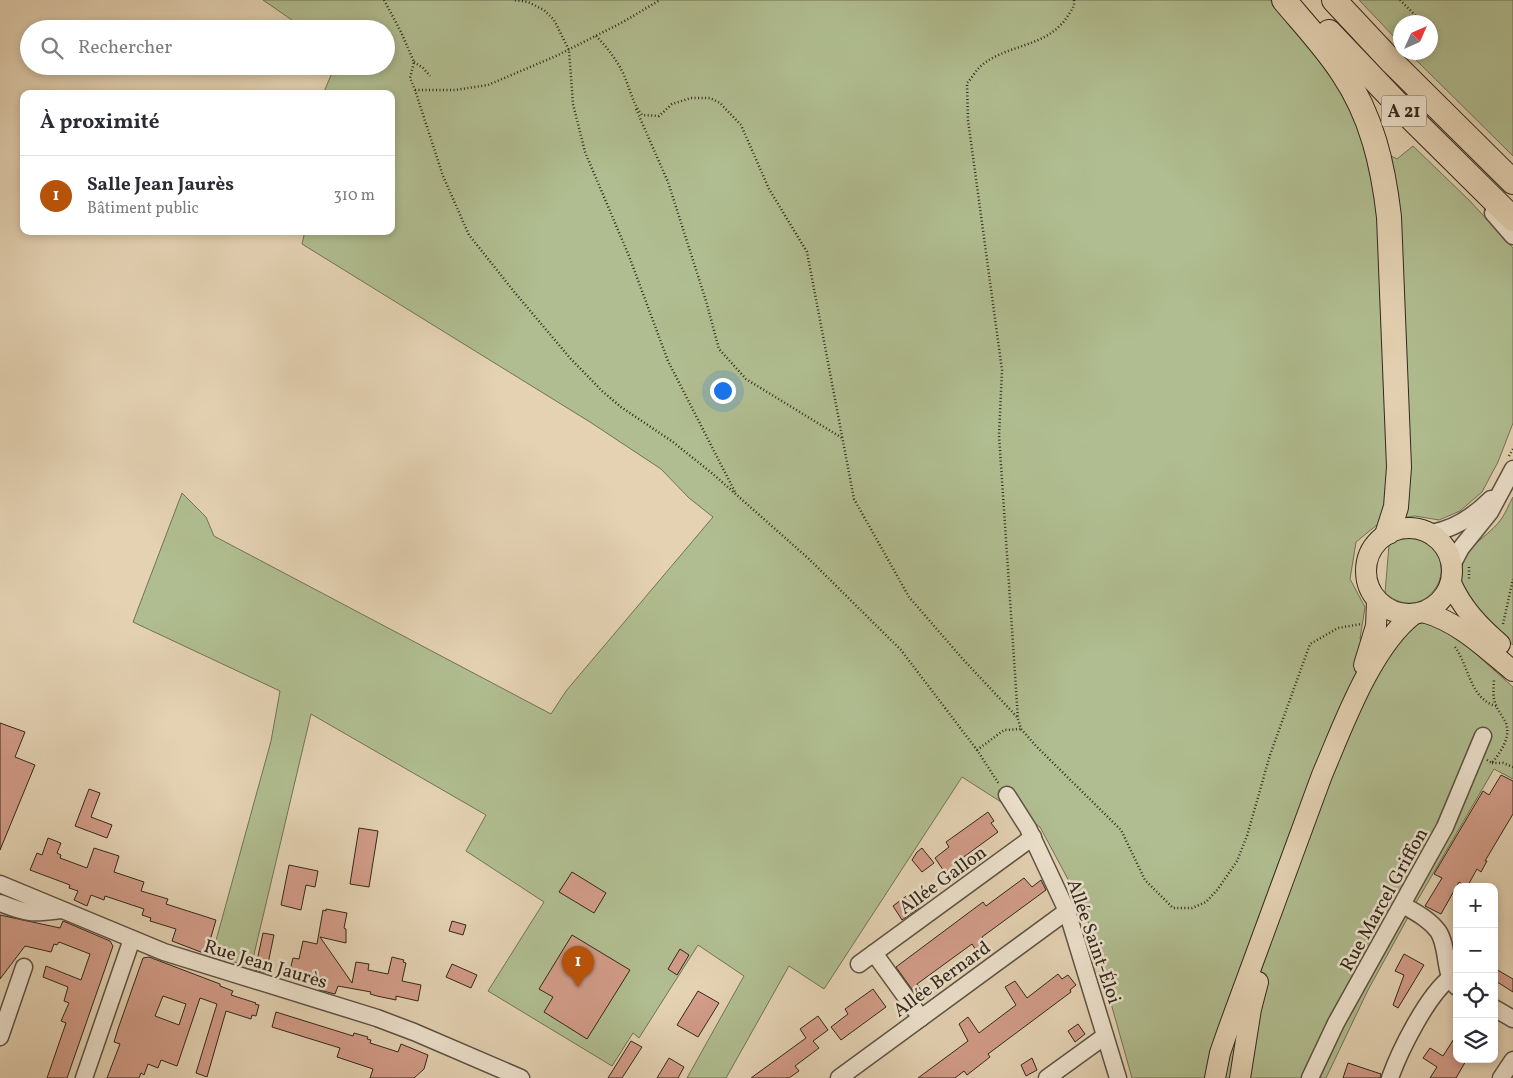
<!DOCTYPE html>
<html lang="fr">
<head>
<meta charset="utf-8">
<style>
	body { margin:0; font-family:Vollkorn,serif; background:#f7f7f7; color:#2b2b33 }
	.controls { position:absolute; right:15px; bottom:15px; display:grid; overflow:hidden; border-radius:10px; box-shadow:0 2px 8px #0003 }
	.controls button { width:45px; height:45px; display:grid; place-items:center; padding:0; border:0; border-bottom:1px solid #e1e1e2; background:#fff; color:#2b2b33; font:25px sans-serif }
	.compass { position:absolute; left:1393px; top:15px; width:45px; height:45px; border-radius:50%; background:#fff; box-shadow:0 2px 8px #0003; rotate:45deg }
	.you { position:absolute; left:722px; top:390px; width:18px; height:18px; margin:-12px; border:4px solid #fff; border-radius:50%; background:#1a73e8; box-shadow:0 0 0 8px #1a73e833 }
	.badge { display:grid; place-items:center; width:32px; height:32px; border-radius:50%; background:#b45309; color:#fff; font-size:16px; font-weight:700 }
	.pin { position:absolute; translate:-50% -41px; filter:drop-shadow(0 1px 2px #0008) }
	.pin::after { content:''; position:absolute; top:26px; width:18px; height:15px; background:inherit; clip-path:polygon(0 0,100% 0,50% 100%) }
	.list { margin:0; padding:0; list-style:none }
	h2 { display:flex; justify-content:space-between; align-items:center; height:65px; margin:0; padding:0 20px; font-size:21px }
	h2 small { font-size:16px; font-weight:400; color:#7c7c81 }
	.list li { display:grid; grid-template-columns:32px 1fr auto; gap:15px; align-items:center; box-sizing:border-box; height:80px; padding:0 20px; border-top:1px solid #e1e1e2 }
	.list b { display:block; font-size:19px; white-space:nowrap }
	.list p { margin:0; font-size:16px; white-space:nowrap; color:#7c7c81 }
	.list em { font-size:16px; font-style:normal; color:#7c7c81 }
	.icon { flex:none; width:28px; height:28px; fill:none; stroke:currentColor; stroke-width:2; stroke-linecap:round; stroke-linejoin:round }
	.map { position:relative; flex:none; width:1513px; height:1078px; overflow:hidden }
	.search { position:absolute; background:#fff; box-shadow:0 2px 8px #0003; left:20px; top:20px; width:375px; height:55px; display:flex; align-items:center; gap:12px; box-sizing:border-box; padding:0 18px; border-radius:28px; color:#7c7c81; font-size:19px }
	.panel { position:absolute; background:#fff; box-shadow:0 2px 8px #0003; left:20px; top:90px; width:375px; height:145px; border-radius:10px }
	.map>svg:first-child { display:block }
	.green { fill:#b0bd90; stroke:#717256 }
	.building { fill:#d29c88; stroke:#32281c; fill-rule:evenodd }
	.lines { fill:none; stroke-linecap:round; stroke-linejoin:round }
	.minor-casing { stroke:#5e5242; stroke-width:19 }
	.major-casing { stroke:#32281c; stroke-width:22 }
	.highway-casing { stroke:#32281c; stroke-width:26 }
	.path { stroke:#32281c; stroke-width:2.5; stroke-dasharray:1 2.5; stroke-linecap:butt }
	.minor { stroke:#ede2ce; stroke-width:16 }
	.major { stroke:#e4d2b3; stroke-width:20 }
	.highway { stroke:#e4d2b3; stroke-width:24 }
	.labels { text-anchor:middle; stroke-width:5; stroke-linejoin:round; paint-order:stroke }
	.shield { fill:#ede2ce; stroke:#6a6051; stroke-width:1 }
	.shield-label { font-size:18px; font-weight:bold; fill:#32281c }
	.street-label { font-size:19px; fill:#32281c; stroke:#ede2ce }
</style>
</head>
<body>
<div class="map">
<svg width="1513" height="1078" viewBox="0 0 1513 1078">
	<rect width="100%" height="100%" fill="#e4d2b3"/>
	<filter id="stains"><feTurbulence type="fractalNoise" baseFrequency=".004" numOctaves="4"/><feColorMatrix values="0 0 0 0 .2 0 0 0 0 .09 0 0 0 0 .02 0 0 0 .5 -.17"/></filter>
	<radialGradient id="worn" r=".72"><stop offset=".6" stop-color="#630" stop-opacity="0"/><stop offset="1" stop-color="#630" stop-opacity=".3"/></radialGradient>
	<!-- green -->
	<g class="green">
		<path d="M263,0H1270L1331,74L1368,144L1397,159L1413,146L1470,201L1513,248V423L1498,462L1482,492L1460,511L1439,520L1415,516L1383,520L1356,542L1350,579L1365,607L1360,639L1393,648L1414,624L1431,622L1468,647L1513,687V779L1494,769L1417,901L1368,990L1326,1078H1132L1085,911L1040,827L962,777L824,989L789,966L726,1078H687L744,976L698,945L639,1038L633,1033L612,1066L488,991L544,902L466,851L486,815L311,714L251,967L212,955L271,741L280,691L133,622L182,493L206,517L214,536L551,714L566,691L713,517L689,498L661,469L590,422L302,244L305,231H391V94H323L335,66H386V29H305Z"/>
		<path d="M1359,0H1513V156L1409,53L1430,52V22H1400V43Z"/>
		<path d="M1513,497V645C1494,629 1443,588 1462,559C1472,543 1492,533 1502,518C1506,512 1509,504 1513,497Z"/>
		<path d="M1412,538C1471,551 1430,631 1385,593L1389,545L1400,539Z"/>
	</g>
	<!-- building -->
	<g class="building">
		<path d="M0,723L25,732L15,757L35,765L0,850Z"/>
		<path d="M1501,775L1513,781V814L1485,861H1487L1481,872L1477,869L1467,887L1459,882L1441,914L1425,906L1442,878L1434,874L1483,791L1489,795Z"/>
		<path d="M89,789L100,793L91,817L112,825L107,838L75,826Z"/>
		<path d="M988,812L994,821L991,823L998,832L954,864L958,869L948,877L935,858L949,847L946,842Z"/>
		<path d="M359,828L378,831L369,887L350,884Z"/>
		<path d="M48,838L61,843L57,853L61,855L60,858L87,868L94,848L119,856L114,872L144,882L141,891L168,899L166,904L216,920L206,954L172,941L176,929L150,921L151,918L142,915L144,909L105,896L104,900L91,895L87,906L74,900L78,891L69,888L70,885L30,870L37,853L42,855Z"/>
		<path d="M922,848L934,863L922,872L912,860L917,852Z"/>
		<path d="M289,865L318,871L315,887L306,885L301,910L281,905Z"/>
		<path d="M572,872L606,893L594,913L559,892Z"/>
		<path d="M1024,878L1032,887L1041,880L1046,890L982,937L991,951L981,958L972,944L917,984L924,995L919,999L896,967L983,902L986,906Z"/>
		<path d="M909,894L919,908L902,920L893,906Z"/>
		<path d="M326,909L347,913L344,928L346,929V943L320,937L352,983L356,962L369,964L368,970L388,974L392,957L404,960L403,962L406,963L402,981L421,985L418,1001L396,996V1000L377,996L370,994L371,992L338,986L335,994L319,990L322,977L290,970L293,958L299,959L303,941L317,944L323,910L326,911Z"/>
		<path d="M0,915L60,928L63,921L110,941L113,946L67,1078H47L66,1023L61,1021L69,1003L64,1001L68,987L43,977L46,966L81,980L90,954L59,942L57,945L54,944L51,952L25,946L0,979Z"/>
		<path d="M452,921L466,925L463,935L449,931Z"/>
		<path d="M263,933L274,935L266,973L255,970Z"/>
		<path d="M572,935L630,970L587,1039L544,1012L553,997L539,989Z"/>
		<path d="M680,949L689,955L677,975L668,969Z"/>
		<path d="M1404,954L1424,965L1398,1008L1393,1005L1404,975L1395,971Z"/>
		<path d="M149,957L220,984V986L233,991L231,995L256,1003L255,1004L259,1005L256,1016L252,1015L251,1019L226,1011L207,1077L196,1073L217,1004L200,998L177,1066L161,1060L158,1068L148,1064L144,1075L141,1073L139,1078H107L120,1044L114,1042L118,1029L143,958ZM163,996L186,1004L179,1025L155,1016Z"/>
		<path d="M452,964L477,975L471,988L446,977Z"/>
		<path d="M1494,968L1513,979V992L1494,980Z"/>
		<path d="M1058,974L1062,979L1068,975L1076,985L1070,990L1071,992L988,1054L990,1057L967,1075L964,1071L955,1078H918L968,1041L959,1024L968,1017L979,1033L1016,1005L1005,987L1015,981L1027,998Z"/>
		<path d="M873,989L886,1007L841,1040L831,1027L848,1014L845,1009Z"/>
		<path d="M698,991L719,1003L698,1037L677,1025Z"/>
		<path d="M276,1012L353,1036L354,1033L368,1037L367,1039L371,1040L370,1043L395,1051L398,1052L401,1044L428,1055L424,1069L414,1078H370L373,1069L337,1057L340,1048L272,1027Z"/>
		<path d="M818,1016L828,1030L813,1041L819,1048L795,1066L799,1071L789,1078H751L806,1038L800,1029Z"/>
		<path d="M1078,1024L1085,1034L1075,1042L1068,1031Z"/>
		<path d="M1457,1034V1059H1467L1456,1078H1430L1437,1067L1423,1058L1430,1048L1443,1056Z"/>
		<path d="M631,1041L642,1047L622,1078H608Z"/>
		<path d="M669,1058L684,1067L678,1078H657Z"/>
		<path d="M1032,1058L1037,1070L1026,1076L1021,1065Z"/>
		<path d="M1348,1063L1381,1074L1380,1078H1343Z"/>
	</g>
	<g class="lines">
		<!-- minor casing -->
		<g class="minor-casing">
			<g id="minor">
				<path d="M1493,213L1513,236"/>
				<path d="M1431,533C1455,529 1474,516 1491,499"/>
				<path d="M1452,565L1461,548L1490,512L1513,469"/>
				<path d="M1007,795L1028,828L1067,911L1118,1078"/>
				<path d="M0,884L164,952L377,1018L414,1032L521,1078"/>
				<path d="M0,903C28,914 31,914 61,910"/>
				<path d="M1403,905C1415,912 1429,919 1438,931C1449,947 1443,975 1457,987"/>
				<path d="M874,953L921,1018"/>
				<path d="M859,964L1033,837"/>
				<path d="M1494,1008L1513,1019"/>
				<path d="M0,1037L24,967"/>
				<path d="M84,1078L132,939"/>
				<path d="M839,1078L1067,911"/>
				<path d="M1047,1078L1105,1036"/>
				<path d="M1310,1078L1336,1023L1445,827L1483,736"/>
				<path d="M1390,1078C1400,1050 1427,996 1450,978"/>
				<path d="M1501,1078L1513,1060"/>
			</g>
		</g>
		<!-- major casing -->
		<g class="major-casing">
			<g id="major">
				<circle cx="1409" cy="571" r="43"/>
				<path d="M1451,583C1462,608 1479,626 1500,644"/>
				<path d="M1423,612C1459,622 1485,648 1513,671"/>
				<path d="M1364,665L1376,626L1377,601"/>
				<path d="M1215,1078L1220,1053L1228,1030L1322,775C1343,726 1371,647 1414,614"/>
				<path d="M1240,1078L1251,1009L1258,982"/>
			</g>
		</g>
		<!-- highway casing -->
		<g class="highway-casing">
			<g id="highway">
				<path d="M1284,0C1304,24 1325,46 1342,72C1372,116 1383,165 1389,217L1399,467L1396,507L1388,532"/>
				<path d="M1334,0L1392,62L1513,182"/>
				<path d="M1329,32L1407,114L1513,219"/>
			</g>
		</g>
		<!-- path -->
		<g class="path">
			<path d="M384,0L401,32L414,62L410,78L415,90L443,176L469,235L516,294L570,358L602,391L621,407L673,442L713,474L809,559L901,650L977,750L999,784"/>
			<path d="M515,0L528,2L544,10L554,20L569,50L573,104L585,152L629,256L668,361L736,494"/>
			<path d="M1074,0C1075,6 1072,9 1069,14C1049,48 1009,43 982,65C976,70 972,78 967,83L968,120L1002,370L999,435L1018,719L1021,729L1037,747L1121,830L1145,880L1173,908H1192L1206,902L1218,889L1237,861L1247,836L1270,755L1310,644L1338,628L1361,624"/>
			<path d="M1400,0L1422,22"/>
			<path d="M1430,32L1437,38"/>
			<path d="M596,36C606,46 616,59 622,71C630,87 631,101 642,115L659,116L672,104L691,98H710L720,103L741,125L769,189L807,252L854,499L909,597L961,657L1017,717"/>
			<path d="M414,62L423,68L430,76"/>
			<path d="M415,90H455L488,85L556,56L623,22L660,0"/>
			<path d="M636,109L668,182L706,301L719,349L746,379L842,438"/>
			<path d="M1509,456L1513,449"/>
			<path d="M1469,567V581"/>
			<path d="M1503,624L1513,579"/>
			<path d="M1455,647C1469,666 1470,699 1496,706"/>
			<path d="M977,750L1004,730L1021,729"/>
			<path d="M1487,760L1492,763C1501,751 1511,738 1506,723C1503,717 1498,711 1496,705C1492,697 1494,687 1494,678"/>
			<path d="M1492,763H1503L1513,767"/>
		</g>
		<!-- minor -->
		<use href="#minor" class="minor"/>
		<!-- major -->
		<use href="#major" class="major"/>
		<!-- highway -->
		<use href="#highway" class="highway"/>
	</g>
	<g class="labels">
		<!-- shield labels -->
		<rect class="shield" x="1381.5" y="95.5" width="45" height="31" rx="4"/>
		<g class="shield-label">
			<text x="1404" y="117">A 21</text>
		</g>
		<!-- street labels -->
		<g class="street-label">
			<text transform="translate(942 879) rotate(-36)" y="7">Allée Gallon</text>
			<text transform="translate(1383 899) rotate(-61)" y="7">Rue Marcel Griffon</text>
			<text transform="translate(1095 941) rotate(71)" y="7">Allée Saint-Éloi</text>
			<text transform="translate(266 963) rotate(17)" y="7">Rue Jean Jaurès</text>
			<text transform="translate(941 978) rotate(-36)" y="7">Allée Bernard</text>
		</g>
	</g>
	<rect width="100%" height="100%" filter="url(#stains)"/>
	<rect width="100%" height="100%" fill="url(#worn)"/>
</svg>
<div class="controls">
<button>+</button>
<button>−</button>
<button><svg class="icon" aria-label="locate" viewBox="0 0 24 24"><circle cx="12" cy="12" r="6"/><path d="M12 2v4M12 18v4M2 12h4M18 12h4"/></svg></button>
<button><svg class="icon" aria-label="layers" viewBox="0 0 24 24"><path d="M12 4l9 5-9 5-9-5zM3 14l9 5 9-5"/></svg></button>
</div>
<svg class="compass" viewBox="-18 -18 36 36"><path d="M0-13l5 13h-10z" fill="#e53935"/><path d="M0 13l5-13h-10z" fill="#7c7c81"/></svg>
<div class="you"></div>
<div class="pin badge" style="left:578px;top:987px">1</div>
<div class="search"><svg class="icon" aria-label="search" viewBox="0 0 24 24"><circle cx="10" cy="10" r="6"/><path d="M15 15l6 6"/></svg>Rechercher</div>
<section class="panel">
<h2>À proximité<small></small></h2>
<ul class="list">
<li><span class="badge">1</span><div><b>Salle Jean Jaurès</b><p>Bâtiment public</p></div><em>310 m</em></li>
</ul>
</section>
</div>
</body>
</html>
